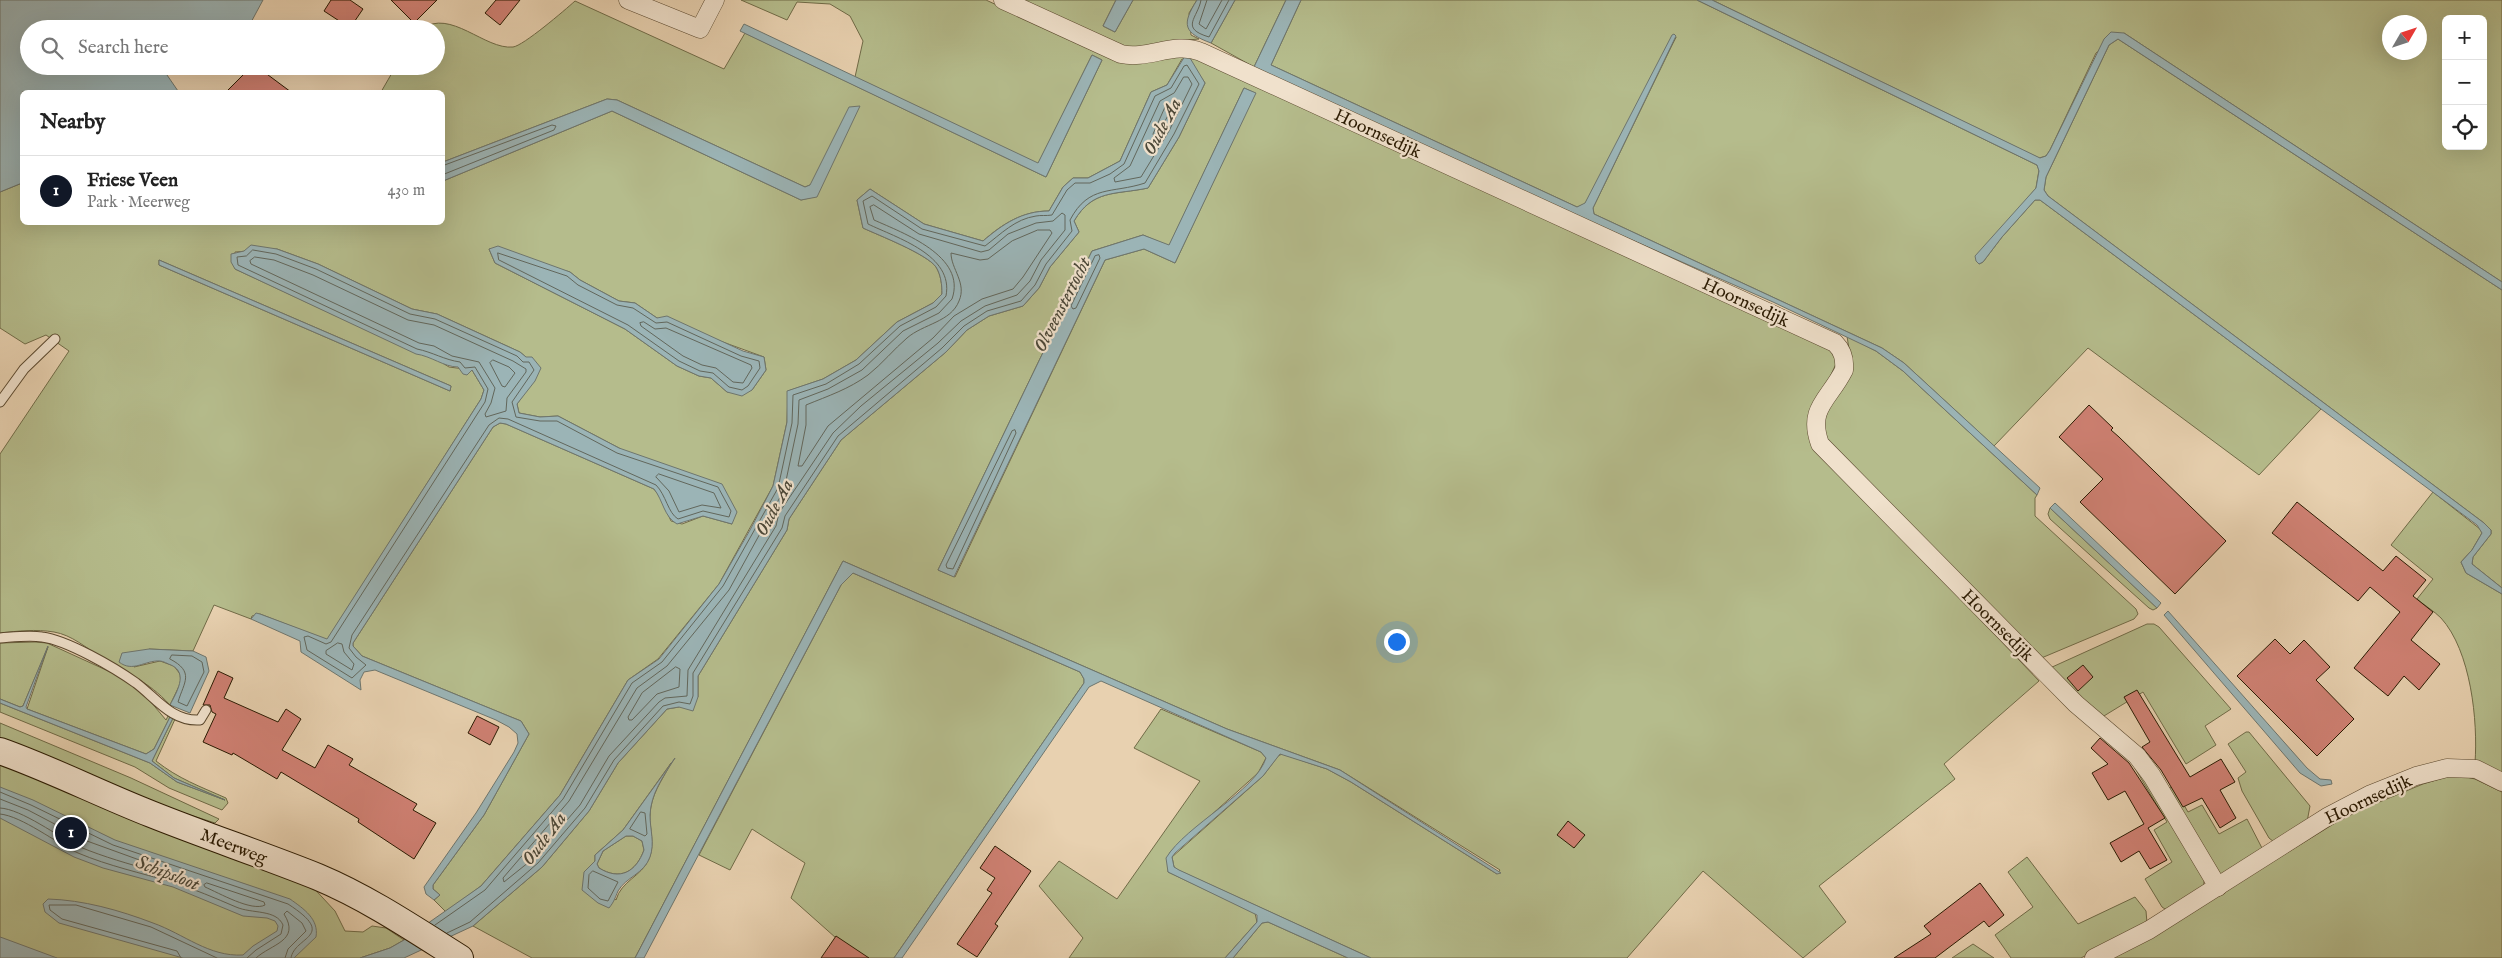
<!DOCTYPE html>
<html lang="en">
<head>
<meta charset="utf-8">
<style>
	body { margin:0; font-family:"IM FELL English",serif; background:#f6f6f6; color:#222 }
	.controls { position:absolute; right:15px; top:15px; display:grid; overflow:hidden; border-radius:8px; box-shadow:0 5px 20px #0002 }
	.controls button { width:45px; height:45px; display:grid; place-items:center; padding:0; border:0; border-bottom:1px solid #e0e0e0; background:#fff; color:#222; font:25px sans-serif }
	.compass { position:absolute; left:2382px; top:15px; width:45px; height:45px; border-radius:50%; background:#fff; box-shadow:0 5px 20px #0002; rotate:51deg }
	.you { position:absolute; left:1396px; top:641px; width:18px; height:18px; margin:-12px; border:4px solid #fff; border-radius:50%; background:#1a73e8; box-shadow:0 0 0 8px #1a73e833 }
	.badge { display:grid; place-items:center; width:32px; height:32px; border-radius:50%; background:#111827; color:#fff; font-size:16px; font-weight:700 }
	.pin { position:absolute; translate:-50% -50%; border:2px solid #fff; box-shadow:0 1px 5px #0006 }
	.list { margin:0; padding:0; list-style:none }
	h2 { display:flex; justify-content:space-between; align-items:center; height:65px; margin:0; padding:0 20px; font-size:21px }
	h2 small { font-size:16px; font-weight:400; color:#767676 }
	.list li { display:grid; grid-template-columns:32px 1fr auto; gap:15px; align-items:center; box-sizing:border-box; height:70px; padding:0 20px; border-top:1px solid #e0e0e0 }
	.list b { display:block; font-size:19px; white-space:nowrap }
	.list p { margin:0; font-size:16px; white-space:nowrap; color:#767676 }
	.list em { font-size:16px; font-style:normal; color:#767676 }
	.icon { flex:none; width:28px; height:28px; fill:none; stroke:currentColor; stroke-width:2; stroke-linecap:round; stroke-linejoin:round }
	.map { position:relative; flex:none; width:2502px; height:958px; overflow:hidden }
	.search { position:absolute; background:#fff; box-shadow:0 5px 20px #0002; left:20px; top:20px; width:425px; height:55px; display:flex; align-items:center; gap:12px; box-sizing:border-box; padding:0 18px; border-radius:28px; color:#767676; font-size:19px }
	.panel { position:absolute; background:#fff; box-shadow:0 5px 20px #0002; left:20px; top:90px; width:425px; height:135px; border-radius:8px }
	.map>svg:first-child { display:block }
	.green { fill:#b5bc8c; stroke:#706b47; fill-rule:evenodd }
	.water { fill:#9bb4b6; stroke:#6e766e; fill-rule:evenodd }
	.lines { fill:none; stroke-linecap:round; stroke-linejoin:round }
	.shore { stroke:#62675c; stroke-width:1 }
	.building { fill:#d08174; stroke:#2a1a02 }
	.lane-casing { stroke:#5a482e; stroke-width:11 }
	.street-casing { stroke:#5a482e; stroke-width:19 }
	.secondary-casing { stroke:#2a1a02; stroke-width:28 }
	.lane { stroke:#f0e1cc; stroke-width:9 }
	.street { stroke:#f0e1cc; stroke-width:18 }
	.secondary { stroke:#f0e1cc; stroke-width:26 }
	.labels { text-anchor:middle; stroke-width:4.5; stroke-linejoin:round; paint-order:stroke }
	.street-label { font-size:18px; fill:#2a1a02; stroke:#f0e1cc }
	.water-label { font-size:19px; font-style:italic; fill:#4c4838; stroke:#f0e1cc }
</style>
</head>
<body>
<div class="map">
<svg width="2502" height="958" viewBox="0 0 2502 958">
	<rect width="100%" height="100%" fill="#e8d1b0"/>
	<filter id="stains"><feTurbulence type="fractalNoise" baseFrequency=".004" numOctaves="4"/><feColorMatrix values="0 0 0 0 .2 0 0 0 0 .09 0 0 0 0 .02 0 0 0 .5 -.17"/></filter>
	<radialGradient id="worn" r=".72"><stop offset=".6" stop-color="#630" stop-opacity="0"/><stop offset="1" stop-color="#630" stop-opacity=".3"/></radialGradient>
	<!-- green -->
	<g class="green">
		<path d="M741,0H986L1117,61C1140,67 1160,59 1184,53L1841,353L1811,418L1864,497L2039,681L1944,764L1955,779L1819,886L1846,922L1803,958L1703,871L1627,958H1371L1178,870L1174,867L1172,857L1263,776L1278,756L1282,754L1327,769L1351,782L1497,874L1500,870L1340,770L1227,729L843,561L635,958H532L473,926L542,867L589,811L618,763L667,709L679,707L698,697V676L787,530L789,519L841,440L946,352L967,330L989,316L1023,306L1039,288L1050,267L1079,232L1074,221C1093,189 1115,195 1148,188L1179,137L1205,83L1190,61L1182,59L1167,85L1151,92L1120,161L1088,178H1073L1063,187L1049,211C1023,211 1002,224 983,241L924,224L870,189L857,200L863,228C878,235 927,254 936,267C941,275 942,285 942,294L933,303L897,322L856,360L823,379L788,391L787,422L773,486L719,584L658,659L628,680L560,795L481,886L446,912L434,900L440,895L433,889V885L484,815L529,734L521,721L511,717L362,656L353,646V643L493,427L500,423L506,424L654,489L660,497L671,521L682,524L703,516L732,524L619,448L558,416L540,417L519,413L517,404L522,397L526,357L520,352L437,314L412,309L318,264L277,249L235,252V269L416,353L431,356L449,367L472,370L484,390L481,399L327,640L260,614L252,616L251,619L214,605L193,651L149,649L134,667L160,661L174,666L180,674L181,682L170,705C147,680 128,675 101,657C86,648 72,635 54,632C36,629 18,631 0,633V454L69,351L46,335L25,344L0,328V192L22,183V222H442L443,181L612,111L801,200L817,196L810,185L805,187L617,100L607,99L443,162L442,92H381L396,66H436V29H422C450,8 485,50 513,47C523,46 565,10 575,1L724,69L745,33L1046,177L1102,60L1092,55L1038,164L855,77L863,41L850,16L830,4L797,2L787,20ZM1244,88L1255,93L1175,263L1144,249L1105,260L955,577L938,570L1092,251L1143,235L1169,246ZM489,249L570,272L580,280L619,301L635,303L657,318L764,357L766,370L752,390L727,392L711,378L699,376L677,366L625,329L495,263ZM159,260L451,386L450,391L159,265ZM671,763C662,781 650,795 650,817C650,831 655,844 649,859C642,876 621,881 616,900L584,872L595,861V855L623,830Z"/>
		<path d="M1010,0H1116L1103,26L1115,32L1133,0H1197L1189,13L1191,35L1199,39L1165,42L1129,50Z"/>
		<path d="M1235,0H1286L1254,67L1211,43Z"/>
		<path d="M1301,0H1697L2037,165L2039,170L2036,188L1976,261L1979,264L1983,262L2002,237L2035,200H2040L2321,409L2259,475L2088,348L1994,446L1904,363L1882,348L1594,214L1593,208L1676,37L1585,204L1577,207L1271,65Z"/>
		<path d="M1712,0H2502V282L2124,33L2096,53L2050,150L2046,156L2039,158ZM2446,19H2483V146H2446ZM2390,22H2420V52H2390Z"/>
		<path d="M2118,39L2502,290V588L2472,564L2473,557L2491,534V530L2484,523L2048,196L2044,190L2046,177L2109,45Z"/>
		<path d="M1847,336L1876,351L1903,371L2037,495L2035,498V516L2136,609L2138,614L2134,619L2039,659L1836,452L1821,432L1824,412L1849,349Z"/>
		<path d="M2433,492L2480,529L2482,533L2472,550L2461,562L2466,573L2502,594V773L2475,763C2478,721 2471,651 2441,618C2434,611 2424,605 2417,599L2433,579L2391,545Z"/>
		<path d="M2050,508L2157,608L2153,610L2149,608L2050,519L2048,514Z"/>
		<path d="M853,573L1080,672L1084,679V683L894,958H867L836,938L791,898L805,863L752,829L730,870L699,855L841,585Z"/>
		<path d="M2147,624H2154L2159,627L2231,709L2205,726L2216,745L2186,764L2143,692L2099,719L2050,668Z"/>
		<path d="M35,642L47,643L117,675L145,695L166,720L169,714L176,717L156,761C179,779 199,786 226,798L228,803L222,810L169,788L135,767L0,712V703L150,763L177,782L225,800L174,778L152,761L173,718L170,717L154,749L146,754L27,709L48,647L23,706L20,707L0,699V643Z"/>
		<path d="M1161,709L1261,752L1266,758L1258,773L1170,852L1168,872L1255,913L1257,922L1225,958H1069L1083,938L1039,886L1059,861L1117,899L1200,781L1134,748Z"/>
		<path d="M0,723L131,778L219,819L215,823L153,803L0,739Z"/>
		<path d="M2246,732H2249L2310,806L2307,822L2274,842L2269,838L2242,791L2238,778L2246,772L2228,744Z"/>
		<path d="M0,761L309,883L335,911L345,931L363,932L372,926L386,928L404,940L390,948L360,958H0Z"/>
		<path d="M2137,763L2205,873L2203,891L2168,911L2162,907L2145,879L2172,862L2154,830L2167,822L2133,765Z"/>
		<path d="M2462,776L2475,779L2502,792V958H2107L2193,911L2348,815L2423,784L2446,777Z"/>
		<path d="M2173,786L2188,812L2202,805L2219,834L2247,819L2263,850L2221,874L2216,871L2167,789Z"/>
		<path d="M626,836H633L642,841L644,850C636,872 620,881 599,868L597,864L603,851Z"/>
		<path d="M2027,857L2078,924L2135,897L2146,911L2147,923L2081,958H2011L1995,935L2033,907L2008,872Z"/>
		<path d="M1268,922L1348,958H1233L1262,923Z"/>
		<path d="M1973,944L1994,958H1952Z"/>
	</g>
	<!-- water -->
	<g class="water">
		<path d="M0,0H263L249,26L253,29H29V66H176L167,75L178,91L22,92V183L0,192Z"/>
		<path d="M1116,0H1133L1115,32L1103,26Z"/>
		<path d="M1197,0H1235L1211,43C1184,33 1181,25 1197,0Z"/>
		<path d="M1286,0H1301L1271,65L1577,207L1585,203L1672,35L1674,34L1676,36L1593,208L1594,214L1882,348L1904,363L2040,488L2037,495L1903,371L1876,351L1773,302L1584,219L1254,67Z"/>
		<path d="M1697,0H1712L2040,158L2046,156L2050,150L2104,39L2111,32L2124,33L2502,282V290L2118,39L2109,45L2046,177L2044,190L2048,196L2484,523L2491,530V534L2473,557L2472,564L2502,588V594L2466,573L2461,562L2472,550L2482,533L2477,525L2040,200H2035L2002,237L1983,262L1979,264L1976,261L1975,256L2036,188L2039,171L2037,165Z"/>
		<path d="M744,24L1038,163L1092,55L1102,60L1046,177L740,31Z"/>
		<path d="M1185,56L1190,58L1205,83L1179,137L1148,188C1115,195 1093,189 1074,221L1079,232L1050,267L1039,288L1023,306L989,316L967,330L946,352L841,440L789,519L787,530L698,676V697L693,711L679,707L667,709L618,763L589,811L542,867L473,926L404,958H360L390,948L404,940L481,886L560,795L628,680L659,659L719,584L750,530L773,486L787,422V391L823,379L856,360L897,322L933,303L942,294C942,285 941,275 936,267C927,254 878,235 863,228L857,200L870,189L924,224L983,241C1003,224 1022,211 1049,211L1063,187L1073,178H1088L1120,161L1151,92L1167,85Z"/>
		<path d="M1244,88L1256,93L1175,263L1144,249L1105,260L954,577L938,570L1092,251L1143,235L1169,245Z"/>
		<path d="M607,99L617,100L805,187L810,185L849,107L860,106L817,197L801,200L612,111L443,181V162Z"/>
		<path d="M251,245L277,249L318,264L412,309L437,314L520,352L526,357H532L541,368L535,381L517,404L519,413L540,417L558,416L619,448L722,484L737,512L732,524L703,516L677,524C664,517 663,500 654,489L506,424L500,423L493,427L353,643V646L362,656L511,717L521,721L529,734L484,815L433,885V889L440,895L434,900L426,894L424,887L476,813L514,752L518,743L517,734L509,727L496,720L375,670L364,672L360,680L361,690L301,652L300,641L251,619L256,613L260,614L327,639L481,399L484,390L472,370L467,375L463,374L458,367C444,367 431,356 416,354L235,269L231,262V254L244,251Z"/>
		<path d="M498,246L570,272L580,280L619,301L635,303L657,318L667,316L743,351L764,357L766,370L752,390L742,396L727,392L711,378L699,376L677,366L625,329L495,263L489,249Z"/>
		<path d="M159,260L451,386L450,391L159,265Z"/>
		<path d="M2055,503L2161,603L2157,608L2050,508Z"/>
		<path d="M843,561L1227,729L1340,770L1501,873L1497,874L1351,782L1327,769L1280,754L1263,776L1175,853L1172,857L1174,867L1179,870L1371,958H1348L1268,922L1262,923L1233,958H1225L1257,922V915L1168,872L1166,858C1186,825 1256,791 1266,758L1261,752L1101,681L1089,687L902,958H894L1084,683V679L1080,672L853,573L841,585L644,958H635Z"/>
		<path d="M2168,611L2307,768L2320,779L2331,780L2332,784L2321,786L2300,773L2164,615Z"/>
		<path d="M48,646L26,707L27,709L146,754L154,749L170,717L173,718L152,761L174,778L225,800L177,782L150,763L0,703V699L20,707L23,706Z"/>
		<path d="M149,649L193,651L206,657L209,671L190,713L170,705C176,693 189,673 171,665C168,664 163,661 160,661C145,660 133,673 119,662L122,653Z"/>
		<path d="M675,758C663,777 651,793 650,815C650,830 655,843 650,857C644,874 626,877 618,891C615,898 614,902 609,908L598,903L582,890L584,872L595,861V855L623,830ZM626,836H633L642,841L644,850C636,872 620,881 599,868L597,864L603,851Z"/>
		<path d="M0,787L33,800L115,840L290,899C304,909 319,919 316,937L294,958H183L59,923L45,912L43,904L48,899C83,900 119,910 153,923C184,934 209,957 243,955L253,946L277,931L278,926L275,921L267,918L243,916L173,887L103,868L74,857L0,818Z"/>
		<path d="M0,937L3,938L57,958H0Z"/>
	</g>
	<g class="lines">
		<!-- shore -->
		<g class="shore">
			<path d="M1201,0C1198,18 1179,28 1209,37L1229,0"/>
			<path d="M1207,0L1199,24L1206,29L1222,0"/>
			<path d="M1184,77H1188L1192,84L1169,131L1141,177L1115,182L1114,178L1130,166L1160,101L1174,93Z"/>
			<path d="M1169,104L1172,108L1157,136L1154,137L1153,134L1165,107Z"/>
			<path d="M442,166L552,125L556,126L554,130L442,175"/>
			<path d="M874,205L919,234L981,252L989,250L1008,234L1036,223L1053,221L1062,213L1065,215V230L1041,260L1030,281L1017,295L985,306L961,321L938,343L861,406L833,433L779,513L776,526L688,670L687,696L665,698L659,702L609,756L580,805L534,858L504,882L503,878L569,801L637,688L667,666L729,590L784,490L798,424L799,400L828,389L862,370L903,331L939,313L952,299C967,256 903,233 874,220L870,207Z"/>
			<path d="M1038,230H1050L1052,233L1023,277L1013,289L982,299L954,316L933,338L828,426L802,466H798L806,425V405C828,396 849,389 868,375C882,364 894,349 907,338C923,324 951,322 959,301C967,283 951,269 951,253L980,260L988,259L1012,241Z"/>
			<path d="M253,250L276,254L316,269L410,314L435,319L517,356L523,362H529L534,370L512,402L516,417L540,421H557L617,453L718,487L731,511L729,517L703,511L678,519C668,513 666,495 656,485L508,419L499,418L489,425L352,635L349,648L356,657L366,665L352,678L307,650L304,637L308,636L326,644L331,642L485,402L488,389L475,367L465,368L460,362C445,360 432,352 417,349L238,265L237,257L246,256Z"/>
			<path d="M498,253L567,276L578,285L617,305L633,308L656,323L667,322L741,356L759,361L760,368L748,386L742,390L729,387L713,373L700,371L679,361L628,325L499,260Z"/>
			<path d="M1099,255L1100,258L1076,308L1073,309L1071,306L1095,256Z"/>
			<path d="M255,257L274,260L313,275L408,320L434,325L513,361L526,369V372L507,398L506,411L486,417L485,414L491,403L495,388L479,362L452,356L434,346L419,343L251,264L250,261Z"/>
			<path d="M644,322L655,329L666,328L751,365L752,368L743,383L733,382L716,368L702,365L683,356L641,326L640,323Z"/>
			<path d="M493,360L509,367L515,373L505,387L502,386L490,363Z"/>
			<path d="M1015,430L1016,433L953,569L947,568L946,565L1012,431Z"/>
			<path d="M659,474L714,493L721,508L702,505L679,512L669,491L656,477Z"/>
			<path d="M338,643L342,644L344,652L354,664L352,670L326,654V651Z"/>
			<path d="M172,655L192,656L202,662L204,672L187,706L178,702C184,682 195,672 170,659Z"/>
			<path d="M676,667L680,669L679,687L657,694L632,720H629L628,717L642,693Z"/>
			<path d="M0,792L31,805L113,845L288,904C339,937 294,936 291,958"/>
			<path d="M0,799L28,810L87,841L156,866L157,869L154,871C129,864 104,857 80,847C58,837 22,809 0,808"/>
			<path d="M641,812L645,813L647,834L645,836L630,829Z"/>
			<path d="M0,814C22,816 56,843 78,853C109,866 141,873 172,882C194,889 215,898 236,907C252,914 276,909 283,925L281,934L256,950L247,958"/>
			<path d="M593,871L618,882L608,901L600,899L588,888L589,875Z"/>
			<path d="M207,883L264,902L265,905C252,912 219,893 205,887L204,885Z"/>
			<path d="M435,925L485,890L563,799L632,683L662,662L723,586L778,488L792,423L793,395L826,384L859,364L900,326L936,307L946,296C954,255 897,238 868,224L863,201L872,196L922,229L985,246C1001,234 1015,219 1036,216C1041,215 1046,216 1052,215L1067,190L1075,183H1090L1110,174L1124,164L1155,96L1171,88L1184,66L1187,65L1199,84L1174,134L1145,183C1112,194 1089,184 1070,220L1072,231L1046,264L1035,285L1021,301L987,311L964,326L942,348L838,436L785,516L782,528L693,673V696L690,704L679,702L663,706L614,760L585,808L538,863L470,922L447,933"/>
			<path d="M181,958L177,951L62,919L50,910L49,905H76L151,927L217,958"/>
			<path d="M256,958C271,944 301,941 284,914L287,911L302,923L306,931L288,949L285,958"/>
		</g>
	</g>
	<!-- building -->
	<g class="building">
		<path d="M331,0H350L363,9L350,28L324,11Z"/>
		<path d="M391,0H437L414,23Z"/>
		<path d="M496,0H520L500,25L485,13Z"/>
		<path d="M252,66H256L291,92H226Z"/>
		<path d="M2089,405L2113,428L2111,430L2119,437L2226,541L2175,594L2080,502L2103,479L2059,437Z"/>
		<path d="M2297,502L2383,571L2396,556L2426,580L2413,596L2433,612L2411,640L2440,664L2419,690L2404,676L2388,696L2354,668L2400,612L2370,587L2358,601L2272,533Z"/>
		<path d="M2275,639L2290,654L2304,640L2330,667L2316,680L2354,719L2317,756L2237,676Z"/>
		<path d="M2083,665L2093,677L2078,691L2067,678Z"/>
		<path d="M218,671L233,678L224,698L278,722L286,709L301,719L282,750L315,768L328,745L353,759L349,765L417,804L413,810L436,823L414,859L358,822L359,819L281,772L277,779L233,753L232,755L203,742L216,714L212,712L210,705H203Z"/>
		<path d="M2137,690L2190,777L2221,759L2235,782L2220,790L2236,818L2220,828L2202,798L2183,807L2161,770L2142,747L2150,742L2124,697Z"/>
		<path d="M477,716L499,727L490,745L468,733Z"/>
		<path d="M2100,738L2129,763L2165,818L2148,828L2167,860L2150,869L2139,851L2121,862L2110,843L2144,824L2125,791L2108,800L2092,773L2108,764L2091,748Z"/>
		<path d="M1568,821L1585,835L1574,848L1557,835Z"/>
		<path d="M995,846L1031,871L995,924L998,926L977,957L957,944L992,893L987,890L995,878L980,868Z"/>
		<path d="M1980,883L2004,915L1989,927L1984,921L1935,958H1894L1931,934L1924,926Z"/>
		<path d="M836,936L869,958H821Z"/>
	</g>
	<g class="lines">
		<!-- lane casing -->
		<g class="lane-casing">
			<g id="lane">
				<path d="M0,402L24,369L55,339"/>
				<path d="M0,638C14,637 29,635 42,637C67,640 115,668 136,683C156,698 172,722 200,720L206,710"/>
			</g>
		</g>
		<!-- street casing -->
		<g class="street-casing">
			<g id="street">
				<path d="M628,0L700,29L715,0"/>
				<path d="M1003,0L1121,54C1149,60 1174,41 1201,52L1835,343C1843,351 1845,359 1844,370C1829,400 1807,408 1820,444L2076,704L2137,756L2152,776L2218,887"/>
				<path d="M2094,958L2149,930L2327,817L2371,794L2416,776L2447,768L2476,769L2502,782"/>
			</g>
		</g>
		<!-- secondary casing -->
		<g class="secondary-casing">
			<path id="secondary" d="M0,751C51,769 100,794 151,814C206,836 263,855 318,877C368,898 414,929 460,958"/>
		</g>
		<!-- lane -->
		<use href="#lane" class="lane"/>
		<!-- street -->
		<use href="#street" class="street"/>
		<!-- secondary -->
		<use href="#secondary" class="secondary"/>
	</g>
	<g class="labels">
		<!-- street labels -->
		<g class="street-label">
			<text transform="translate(1378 133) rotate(25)" y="6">Hoornsedijk</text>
			<text transform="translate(1746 302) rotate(25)" y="6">Hoornsedijk</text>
			<text transform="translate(1998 625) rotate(45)" y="6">Hoornsedijk</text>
			<text transform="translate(2368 799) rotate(-25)" y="6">Hoornsedijk</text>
			<text transform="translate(234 846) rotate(21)" y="6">Meerweg</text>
		</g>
		<!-- water labels -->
		<g class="water-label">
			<text transform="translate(1161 126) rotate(-62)" y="7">Oude Aa</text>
			<text transform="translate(1061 304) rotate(-63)" y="7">Olveenstertocht</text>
			<text transform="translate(773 507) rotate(-62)" y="7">Oude Aa</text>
			<text transform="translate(543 838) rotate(-53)" y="7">Oude Aa</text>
			<text transform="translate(168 872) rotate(21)" y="7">Schipsloot</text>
		</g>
	</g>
	<rect width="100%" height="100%" filter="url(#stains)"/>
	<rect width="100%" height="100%" fill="url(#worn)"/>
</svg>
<div class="controls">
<button>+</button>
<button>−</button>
<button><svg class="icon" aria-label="locate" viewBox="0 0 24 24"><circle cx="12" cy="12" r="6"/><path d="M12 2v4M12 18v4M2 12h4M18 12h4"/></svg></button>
</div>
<svg class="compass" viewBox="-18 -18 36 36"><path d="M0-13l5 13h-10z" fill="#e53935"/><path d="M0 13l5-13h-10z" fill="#767676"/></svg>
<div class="you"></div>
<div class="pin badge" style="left:71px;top:833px">1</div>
<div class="search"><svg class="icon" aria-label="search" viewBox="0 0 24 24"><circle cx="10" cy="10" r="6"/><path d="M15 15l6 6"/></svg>Search here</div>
<section class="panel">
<h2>Nearby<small></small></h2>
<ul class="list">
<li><span class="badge">1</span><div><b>Friese Veen</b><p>Park · Meerweg</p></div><em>430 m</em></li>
</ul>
</section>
</div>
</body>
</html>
